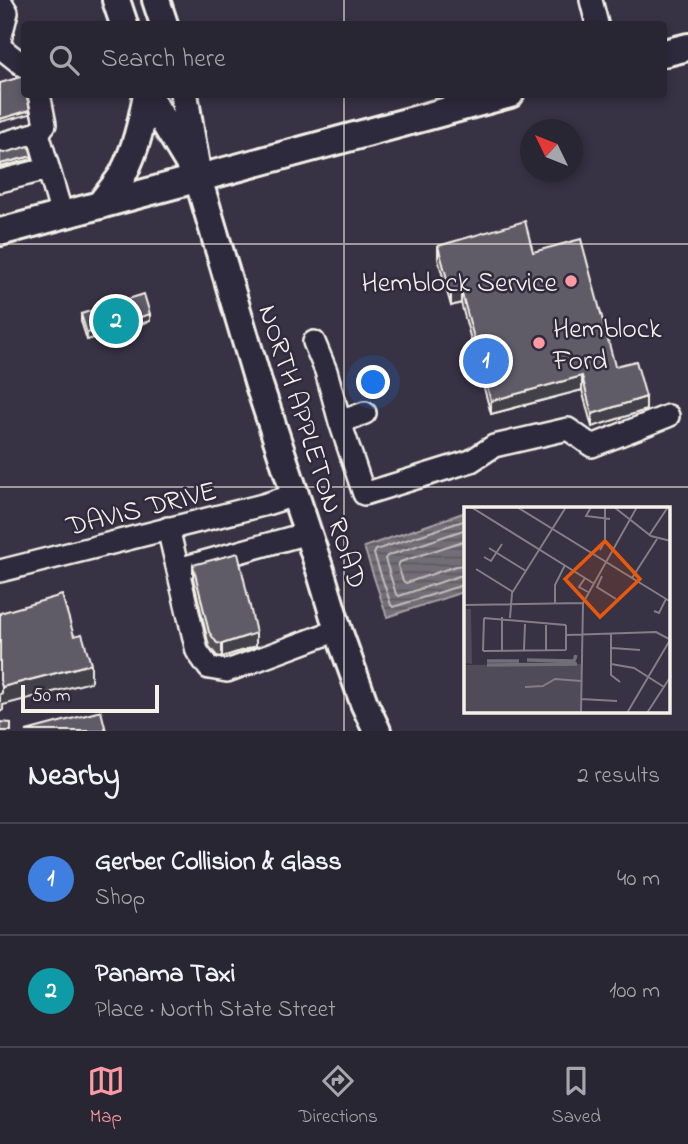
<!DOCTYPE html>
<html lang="en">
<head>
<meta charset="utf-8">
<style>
	body { margin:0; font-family:"Indie Flower",sans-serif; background:#312e3b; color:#f1f3f6 }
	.compass { position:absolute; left:520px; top:119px; width:63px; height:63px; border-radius:50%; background:#292633; box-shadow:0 4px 10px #0003; rotate:313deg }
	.scale { position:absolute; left:21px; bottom:18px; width:138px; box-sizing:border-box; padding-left:7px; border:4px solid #f4f1e8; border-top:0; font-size:19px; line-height:24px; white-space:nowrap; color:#f4f1e8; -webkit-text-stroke:5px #2f2a3d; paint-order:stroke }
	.you { position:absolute; left:374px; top:383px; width:24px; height:24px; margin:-18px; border:5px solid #fff; border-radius:50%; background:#1a73e8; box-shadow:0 0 0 10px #1a73e833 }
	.badge { display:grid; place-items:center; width:46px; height:46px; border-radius:50%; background:#ff9aa2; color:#fff; font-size:23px; font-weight:700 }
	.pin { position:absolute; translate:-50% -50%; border:4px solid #fff; box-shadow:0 2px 7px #0006 }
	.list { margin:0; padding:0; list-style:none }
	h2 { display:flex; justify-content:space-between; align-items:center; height:91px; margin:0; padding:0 28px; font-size:30px }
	h2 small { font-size:23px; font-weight:400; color:#a5a5ac }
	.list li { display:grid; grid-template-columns:46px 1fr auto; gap:21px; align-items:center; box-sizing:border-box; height:112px; padding:0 28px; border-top:2px solid #45434e }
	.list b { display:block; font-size:26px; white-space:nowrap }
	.list p { margin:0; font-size:23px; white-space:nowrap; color:#a5a5ac }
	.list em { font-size:23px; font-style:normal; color:#a5a5ac }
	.icon { flex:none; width:38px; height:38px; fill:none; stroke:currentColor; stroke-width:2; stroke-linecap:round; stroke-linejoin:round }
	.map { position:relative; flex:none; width:688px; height:731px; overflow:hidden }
	.search { position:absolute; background:#292633; box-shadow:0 4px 10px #0003; left:21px; right:21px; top:21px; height:77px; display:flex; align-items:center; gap:18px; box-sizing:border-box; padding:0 24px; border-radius:7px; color:#a5a5ac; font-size:26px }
	.sheet { height:315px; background:#292633 }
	nav { display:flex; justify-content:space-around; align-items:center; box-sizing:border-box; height:98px; border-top:2px solid #45434e; background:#292633; font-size:19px; color:#a5a5ac }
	nav a { display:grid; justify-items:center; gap:4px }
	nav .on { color:#ff9aa2 }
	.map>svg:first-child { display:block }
	.water { fill:url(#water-rules); stroke:#a6a2a4; stroke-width:2 }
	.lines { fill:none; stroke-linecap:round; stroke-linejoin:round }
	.shore { stroke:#c0bdbb; stroke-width:2 }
	.minor-casing { stroke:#f4f1e8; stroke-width:26 }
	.major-casing { stroke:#f4f1e8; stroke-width:32 }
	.minor { stroke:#2f2a3d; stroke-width:21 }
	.major { stroke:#2f2a3d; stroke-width:26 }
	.wall { fill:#524f59; stroke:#f4f1e8; stroke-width:2 }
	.shaded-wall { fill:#424048; stroke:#f4f1e8; stroke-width:2 }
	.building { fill:#5f5c67; stroke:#f4f1e8; stroke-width:2 }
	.grid { fill:none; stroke:#f4f1e8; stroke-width:2; stroke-opacity:0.55 }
	.poi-dot { fill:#ff9aa2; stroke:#2f2a3d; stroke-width:2.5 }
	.labels { text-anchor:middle; stroke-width:5; stroke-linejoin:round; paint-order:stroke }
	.poi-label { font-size:28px; fill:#f4f1e8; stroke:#2f2a3d; text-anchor:end }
	.street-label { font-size:28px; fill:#f4f1e8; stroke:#2f2a3d }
	.inset-river { fill:none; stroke:#726e77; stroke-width:3.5 }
	.inset-road { fill:none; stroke:#837e86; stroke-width:2 }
	.view { fill:#e8590c; fill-opacity:0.15; stroke:#e8590c; stroke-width:3.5 }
	.inset-edge { fill:none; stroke:#f4f1e8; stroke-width:3.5 }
</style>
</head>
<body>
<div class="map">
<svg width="688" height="731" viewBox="0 0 688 731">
	<defs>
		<pattern id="water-rules" width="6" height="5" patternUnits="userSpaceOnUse" patternTransform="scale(1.75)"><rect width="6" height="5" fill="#726e77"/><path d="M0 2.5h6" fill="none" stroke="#5b595c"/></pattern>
	</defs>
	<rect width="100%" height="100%" fill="#373244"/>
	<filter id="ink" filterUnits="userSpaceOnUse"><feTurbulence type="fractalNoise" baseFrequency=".0143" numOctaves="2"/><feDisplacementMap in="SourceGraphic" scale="14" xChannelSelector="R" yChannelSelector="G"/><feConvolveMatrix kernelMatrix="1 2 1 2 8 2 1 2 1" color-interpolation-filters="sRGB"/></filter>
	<g filter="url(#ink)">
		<!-- water -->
		<path class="water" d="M466,512V591L387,617L364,547Z"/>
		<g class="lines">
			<!-- shore -->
			<g class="shore">
				<path d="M466,520L376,550L374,554L391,605L393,607L466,584"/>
				<path d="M466,529L387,556L385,559L396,594L399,596L459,576H466"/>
				<path d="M466,540L400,562L398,566L403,581L406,583L456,566L466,565"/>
			</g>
			<!-- minor casing -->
			<g class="minor-casing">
				<g id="minor">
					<path d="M591,0L597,24"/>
					<path d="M0,1L7,12L0,40"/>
					<path d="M0,47L24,66"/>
					<path d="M38,133L45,124L39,94"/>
					<path d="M0,144L38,133L62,215"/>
					<path d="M0,181L47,169"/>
					<path d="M314,342L326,371L340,422L364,494L471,461L494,446L568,429L592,446L668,416"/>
					<path d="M340,422L365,413"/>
					<path d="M168,528L197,651L209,668L227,671L338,630"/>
					<path d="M178,569L308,533"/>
					<path d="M0,571L263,505L295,495"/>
				</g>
			</g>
			<!-- major casing -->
			<g class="major-casing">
				<g id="major">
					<path d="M116,0L124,24"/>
					<path d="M156,0L164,24"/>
					<path d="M664,53L688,47"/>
					<path d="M147,94L190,165"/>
					<path d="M184,94L198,178L259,385L320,570L338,630L364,703L377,731"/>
					<path d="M100,205C107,195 116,185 123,174C136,149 142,122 147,94"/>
					<path d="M0,232L510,94"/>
				</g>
			</g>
			<!-- minor -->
			<use href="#minor" class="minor"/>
			<!-- major -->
			<use href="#major" class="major"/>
		</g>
		<!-- wall -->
		<g class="wall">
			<path d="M438,246L533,252L646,410L592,427L582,390L491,414L461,303L451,306L438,259Z"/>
			<path d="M81,314L150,321L87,340L81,321Z"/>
			<path d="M193,565L256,646L222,657L217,656L209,646L193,578Z"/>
		</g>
		<!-- shaded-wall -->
		<g class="shaded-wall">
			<path d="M30,110V114L0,122V119Z"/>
			<path d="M32,156V159L0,167V164Z"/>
			<path d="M461,290V303L451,306V293Z"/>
			<path d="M150,314V321L87,340V333Z"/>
			<path d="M582,376V390L491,414V401Z"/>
			<path d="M646,397V410L592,427V414Z"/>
			<path d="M256,633V646L222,657V644Z"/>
			<path d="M91,664V682L3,705V710L0,712V694L2,693V687Z"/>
		</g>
		<!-- building -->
		<g class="building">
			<path d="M24,76V94H26L30,110L0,119V83Z"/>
			<path d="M29,146L32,156L0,164V152L4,153Z"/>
			<path d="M525,221L533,252L581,239L615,366L636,361L646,397L592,414L582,376L491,401L461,290L451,293L438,246Z"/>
			<path d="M144,294L150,314L87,333L81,314Z"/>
			<path d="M238,553L256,633L222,644L217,643L209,632L193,565Z"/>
			<path d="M62,595L74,636L82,634L91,664L2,687L0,680V613Z"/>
			<path d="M101,711L106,731H26Z"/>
			<path d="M0,722L11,723V731H0Z"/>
		</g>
	</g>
	<!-- grid -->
	<path class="grid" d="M344,0V24M344,94V731M0,244H688M0,487H688"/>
	<!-- markers -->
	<g class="poi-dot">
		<circle cx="571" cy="281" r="7"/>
		<circle cx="539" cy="343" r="7"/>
	</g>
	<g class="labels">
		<!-- poi labels -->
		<g class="poi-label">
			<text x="557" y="291">Hemblock Service</text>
			<text x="553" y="337" text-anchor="start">Hemblock<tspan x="553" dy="32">Ford</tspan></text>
		</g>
		<!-- street labels -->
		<g class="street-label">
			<text transform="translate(314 446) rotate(72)" y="10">NORTH APPLETON ROAD</text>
			<text transform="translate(141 507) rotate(-14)" y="10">DAVIS DRIVE</text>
		</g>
	</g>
	<!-- overview -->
	<g transform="translate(464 507)">
		<rect width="206" height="206" fill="#373244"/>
		<path d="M0,102H7L8,157L0,156Z" fill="#504b59"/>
		<path d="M117,157V206H0V158Z" fill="#504b59"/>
		<path class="inset-river" d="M63,153L110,154L112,148M23,154H55M23,158L113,157"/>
		<path class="inset-road" d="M7,0L129,76M53,0L207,95M127,0L122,9L146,12M150,0L187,29L207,34M186,27L204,0M25,41L62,64M136,43L141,34V0M20,50L27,54L38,37M12,62L49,85M138,69L133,80L152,92M121,71L115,80L124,85M168,71L193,32M91,96V78L101,58M0,98L119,96M190,104L195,106L202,92M38,110V145M20,111L102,118M46,111L48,86L102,0M82,118V144M102,118V143M147,127V168L156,175M103,128L192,125L207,133M148,141L176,143M60,143L61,117M19,144L102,143M19,144L20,111M147,157L170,161L200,180M61,180L79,179L91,172L117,174M117,192L153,194M117,206L119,96L173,0M163,206L206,133M183,206L207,169"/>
		<path class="view" d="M141,34L176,72L136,110L101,72Z"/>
		<rect width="206" height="206" class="inset-edge"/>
	</g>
</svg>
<svg class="compass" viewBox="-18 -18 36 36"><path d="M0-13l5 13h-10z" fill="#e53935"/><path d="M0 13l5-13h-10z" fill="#a5a5ac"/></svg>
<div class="scale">50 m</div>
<div class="you"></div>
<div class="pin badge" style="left:486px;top:361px;background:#3f7fe0">1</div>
<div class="pin badge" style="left:116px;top:321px;background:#0f9aa8">2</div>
<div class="search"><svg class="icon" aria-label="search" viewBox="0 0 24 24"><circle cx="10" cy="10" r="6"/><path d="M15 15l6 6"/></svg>Search here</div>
</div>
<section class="sheet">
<h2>Nearby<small>2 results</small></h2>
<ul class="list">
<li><span class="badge" style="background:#3f7fe0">1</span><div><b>Gerber Collision &amp; Glass</b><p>Shop</p></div><em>40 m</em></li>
<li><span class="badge" style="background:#0f9aa8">2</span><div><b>Panama Taxi</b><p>Place · North State Street</p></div><em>100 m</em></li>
</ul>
</section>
<nav>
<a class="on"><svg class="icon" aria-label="map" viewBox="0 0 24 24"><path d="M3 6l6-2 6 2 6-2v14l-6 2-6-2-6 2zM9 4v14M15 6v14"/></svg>Map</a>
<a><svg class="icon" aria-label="directions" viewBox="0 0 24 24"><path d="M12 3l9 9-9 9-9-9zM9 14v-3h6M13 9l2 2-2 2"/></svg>Directions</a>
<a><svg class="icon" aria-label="saved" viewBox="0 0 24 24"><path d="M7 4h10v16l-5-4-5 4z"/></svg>Saved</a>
</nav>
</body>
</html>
